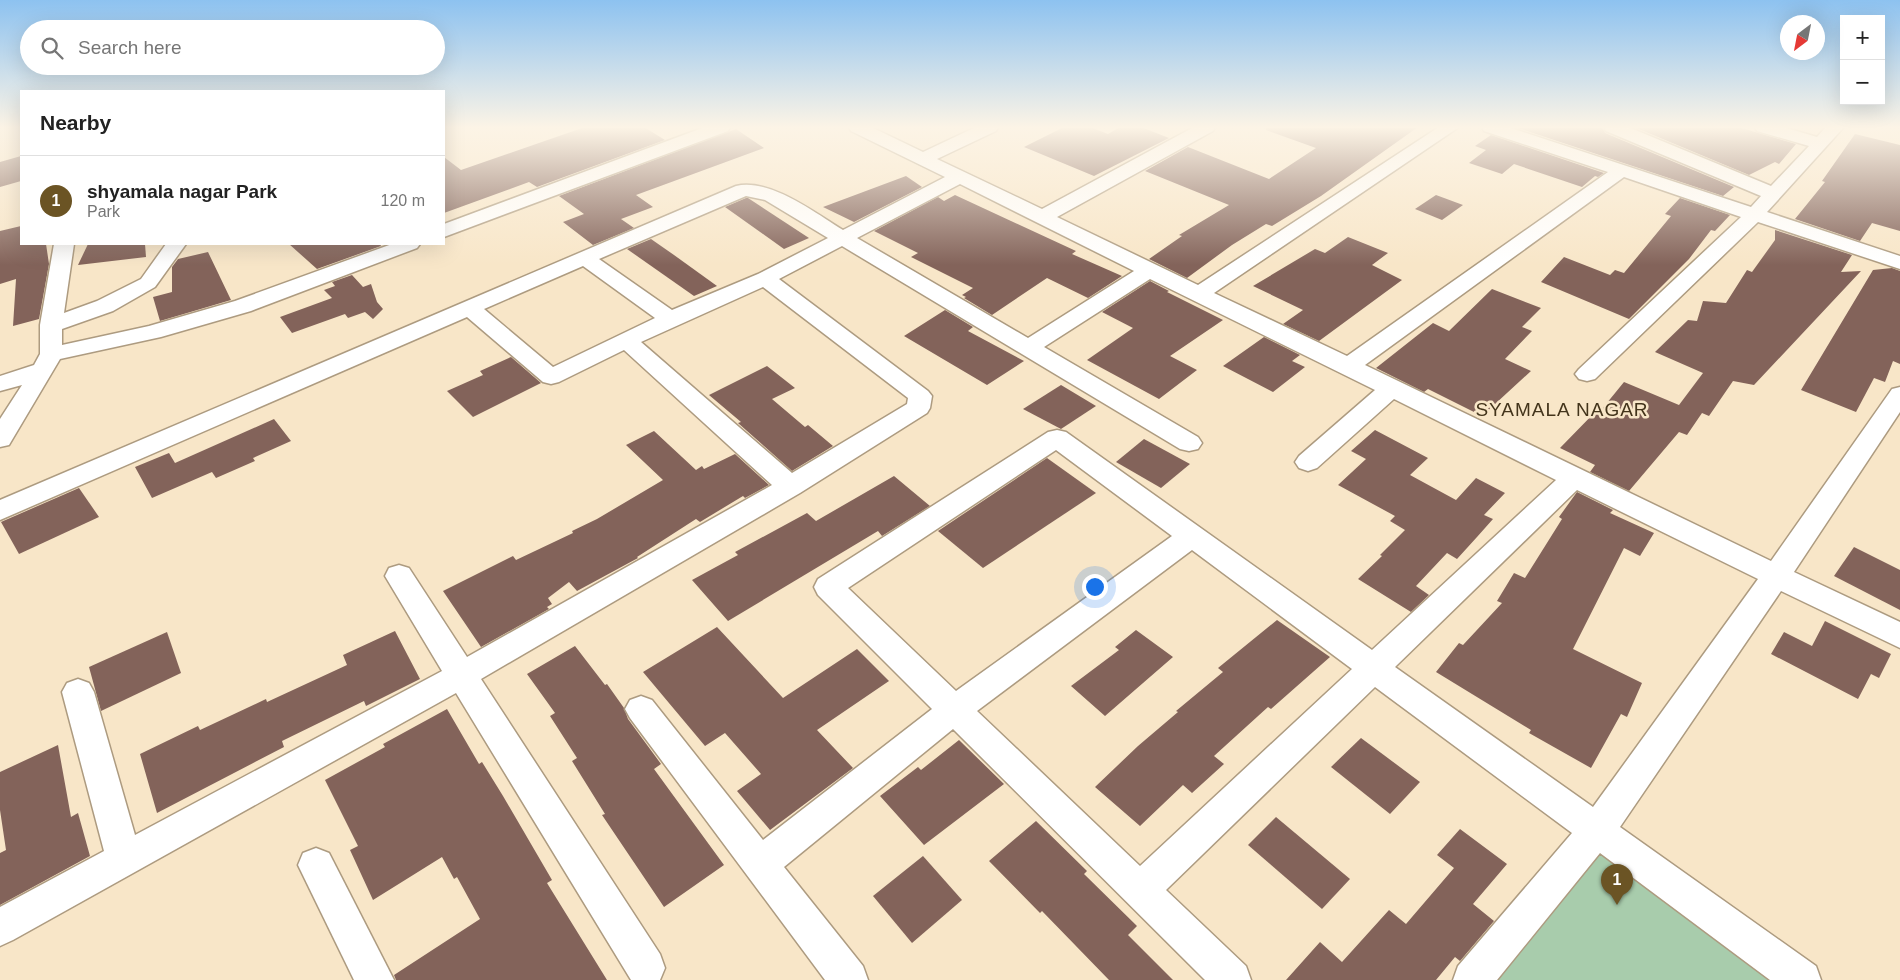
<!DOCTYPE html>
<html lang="en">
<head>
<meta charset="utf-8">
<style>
	body { margin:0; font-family:Arial,sans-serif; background:#f2f2f2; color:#222 }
	.controls { position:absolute; right:15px; top:15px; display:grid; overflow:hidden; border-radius:0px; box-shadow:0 5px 20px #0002 }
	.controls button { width:45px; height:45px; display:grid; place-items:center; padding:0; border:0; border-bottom:1px solid #e0e0e0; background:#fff; color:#222; font:25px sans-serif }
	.compass { position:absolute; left:1780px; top:15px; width:45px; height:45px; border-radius:50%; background:#fff; box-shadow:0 5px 20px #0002; rotate:212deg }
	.you { position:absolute; left:1094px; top:586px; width:18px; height:18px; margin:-12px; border:4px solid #fff; border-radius:50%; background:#1a73e8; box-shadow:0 0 0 8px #1a73e833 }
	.badge { display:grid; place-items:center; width:32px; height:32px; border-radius:50%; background:#6b5424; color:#fff; font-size:16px; font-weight:700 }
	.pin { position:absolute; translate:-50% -41px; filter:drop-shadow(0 1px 2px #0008) }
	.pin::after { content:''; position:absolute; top:26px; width:18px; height:15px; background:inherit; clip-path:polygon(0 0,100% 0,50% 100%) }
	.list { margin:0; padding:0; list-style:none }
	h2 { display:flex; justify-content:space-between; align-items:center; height:65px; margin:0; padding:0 20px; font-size:21px }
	h2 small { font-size:16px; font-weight:400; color:#767676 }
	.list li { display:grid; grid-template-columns:32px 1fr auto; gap:15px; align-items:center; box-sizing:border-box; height:90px; padding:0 20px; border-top:1px solid #e0e0e0 }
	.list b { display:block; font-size:19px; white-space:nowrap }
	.list p { margin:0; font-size:16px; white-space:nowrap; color:#767676 }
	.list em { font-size:16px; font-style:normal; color:#767676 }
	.icon { flex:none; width:28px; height:28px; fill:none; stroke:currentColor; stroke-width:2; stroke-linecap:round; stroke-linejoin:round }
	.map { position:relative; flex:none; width:1900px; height:980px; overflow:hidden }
	.search { position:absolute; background:#fff; box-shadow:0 5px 20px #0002; left:20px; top:20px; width:425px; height:55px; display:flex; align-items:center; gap:12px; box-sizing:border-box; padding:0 18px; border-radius:28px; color:#767676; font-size:19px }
	.panel { position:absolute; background:#fff; box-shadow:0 5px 20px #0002; left:20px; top:90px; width:425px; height:155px; border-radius:0px }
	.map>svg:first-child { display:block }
	.green { fill:#a8ccac }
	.building { fill:#83635a }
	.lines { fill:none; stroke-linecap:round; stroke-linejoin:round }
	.street-casing { stroke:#ad9b80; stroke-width:3 }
	.street { fill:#fff; fill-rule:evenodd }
	.labels { text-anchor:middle; stroke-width:5; stroke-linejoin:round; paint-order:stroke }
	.neighbourhood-label { font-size:19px; letter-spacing:1px; fill:#43341b; stroke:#f8e6c8 }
</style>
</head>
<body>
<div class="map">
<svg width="1900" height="980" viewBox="0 0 1900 980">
	<rect width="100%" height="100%" fill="#f8e6c8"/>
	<!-- green -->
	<path class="green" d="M1597,830L1802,980H1472Z"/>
	<!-- building -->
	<g class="building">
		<path d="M585,127H644L665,140L537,187L529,182L444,213V157L461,170Z"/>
		<path d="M1064,127H1090L1108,134L1120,127H1141L1169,138L1094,176L1024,147Z"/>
		<path d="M1266,127H1418L1321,196L1272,226L1266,224L1232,245L1187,278L1149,259L1182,236L1179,235L1229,205L1145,171L1188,147L1269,179L1316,148L1266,130Z"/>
		<path d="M1515,127H1602L1605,133L1734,187L1723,196Z"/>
		<path d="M1634,127H1738L1796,144L1779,164L1775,162L1749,175Z"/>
		<path d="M736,129L764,148L636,195L653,207L621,219L634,228L593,245L563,222L584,214L559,196Z"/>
		<path d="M1855,134L1900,145V231L1872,223L1860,241L1795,219L1825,182L1822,181Z"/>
		<path d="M1491,135L1604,173L1598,177L1595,176L1582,187L1514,164L1502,174L1469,163L1486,150L1475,146Z"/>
		<path d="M21,156V181L0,187V162Z"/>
		<path d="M906,176L922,187L854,222L823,207Z"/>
		<path d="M955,195L1076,251L1072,254L1122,276L1088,298L1047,278L992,315L964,298L966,297L962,295L973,288L911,257L918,253L874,231L938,197L944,201Z"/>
		<path d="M1436,195L1463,205L1442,220L1415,209Z"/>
		<path d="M746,198H748L809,238L784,249L725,207Z"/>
		<path d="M1680,198L1730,215L1715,231L1711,230L1689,259L1629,319L1541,282L1564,257L1610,275L1615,270L1624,273L1671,216L1665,214Z"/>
		<path d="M21,226V244H46L49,264L39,319L13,326L16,279L0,284V231Z"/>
		<path d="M1775,230L1852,255L1841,272L1861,271L1754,385L1733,381L1709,416L1702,413L1687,435L1679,432L1629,491L1590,472L1595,465L1560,448L1599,408L1602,409L1624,382L1679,405L1703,373L1655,352L1688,320L1697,321L1703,301L1726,303L1747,270L1752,272L1775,240Z"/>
		<path d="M1348,237L1388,253L1372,265L1402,280L1319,341L1283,324L1303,310L1253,286L1315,249L1325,253Z"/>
		<path d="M651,239L674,255L717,286L694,296L627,249Z"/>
		<path d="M88,244H145L146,257L78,265Z"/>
		<path d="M289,244H380L381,246L317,269Z"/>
		<path d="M208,252L231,300L160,321L153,297L172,292V267L178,259Z"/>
		<path d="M1892,268L1900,271V364L1893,361L1885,382L1874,378L1856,412L1801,390L1873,270Z"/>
		<path d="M352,275L363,287L371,284L377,302L383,309L373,319L365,312L348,318L345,314L292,333L280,317L332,298L324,290L335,286L332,282Z"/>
		<path d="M1150,281L1169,291L1167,292L1223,320L1170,356L1197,370L1159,399L1087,360L1133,328L1102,312Z"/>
		<path d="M1492,289L1541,308L1522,327L1532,331L1505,359L1531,371L1482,416L1428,389L1424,392L1376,368L1433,323L1449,331Z"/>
		<path d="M945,310L973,327L968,331L1024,361L987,385L904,336Z"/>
		<path d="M1264,337L1300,355L1292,361L1305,367L1273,392L1223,366Z"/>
		<path d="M511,357L541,383L473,417L447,391L483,375L480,371Z"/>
		<path d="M767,366L795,388L772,399L805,427L808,425L833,446L792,471L738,423L741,422L709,395Z"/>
		<path d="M1061,385L1096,406L1061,429L1023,409Z"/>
		<path d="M274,419L291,441L253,458L255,461L216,478L212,472L152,498L135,467L169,453L175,463Z"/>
		<path d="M1375,430L1428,458L1410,475L1456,500L1476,478L1505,493L1484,515L1493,519L1477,537L1457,559L1447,553L1416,586L1429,595L1411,612L1358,579L1382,556L1380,555L1405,530L1390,521L1395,516L1338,485L1366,459L1351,451Z"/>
		<path d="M654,431L696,470L702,466L704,469L735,454L769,485L745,498L743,496L700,522L696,519L637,557L638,558L577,591L569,582L548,598L552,604L547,607L549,609L481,647L443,591L513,556L516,560L573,533L572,531L597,519L663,480L626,445Z"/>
		<path d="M1144,439L1190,464L1161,488L1116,462Z"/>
		<path d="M1047,458L1096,493L983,568L938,531Z"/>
		<path d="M894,476L930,506L882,536L878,531L728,621L692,580L738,555L735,552L807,513L816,521Z"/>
		<path d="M79,488L99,517L19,554L1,522Z"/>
		<path d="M1577,492L1613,510L1610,513L1654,533L1640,556L1624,548L1573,649L1642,683L1627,717L1621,714L1591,768L1529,733L1531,730L1436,672L1459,643L1463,645L1502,603L1497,601L1514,573L1525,578L1562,519L1559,517Z"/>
		<path d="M1854,547L1900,570V610L1834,576Z"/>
		<path d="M1277,620L1330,657L1271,709L1268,707L1214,756L1224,764L1192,793L1183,785L1140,826L1095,787L1138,746L1178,712L1176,711L1223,672L1218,668Z"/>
		<path d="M1825,621L1891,654L1879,678L1871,674L1858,699L1771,654L1784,632L1812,646Z"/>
		<path d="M717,627L783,698L857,649L889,681L817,730L853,768L770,830L737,791L761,774L725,733L705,746L643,672Z"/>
		<path d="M1136,630L1173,657L1105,716L1071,686L1119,650L1115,647Z"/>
		<path d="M395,631L420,679L366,706L364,701L282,741L284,747L157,813L140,754L198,726L200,730L266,699L267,702L347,665L343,655Z"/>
		<path d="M167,632L181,673L101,711L89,667Z"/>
		<path d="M575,646L605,685L607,684L624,708L628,719L661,764L654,769L724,865L664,907L602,815L605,814L572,761L577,758L550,716L555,713L527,674Z"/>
		<path d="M447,709L479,764L482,762L503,796L552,880L547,883L607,980H396L394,975L480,919L457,877L454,879L442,857L373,900L350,850L358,846L325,780L385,747L383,744Z"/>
		<path d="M1361,738L1420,782L1390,814L1331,767Z"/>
		<path d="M959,740L1004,784L924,845L880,796L918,767L921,770Z"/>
		<path d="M58,745L71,817L78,813L90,856L0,905V853L6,850L0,810V772Z"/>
		<path d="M1276,817L1350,879L1322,909L1248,845Z"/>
		<path d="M1036,821L1087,871L1084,874L1137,926L1128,935L1173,980H1109L1042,911L1040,913L989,861Z"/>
		<path d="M1460,829L1507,864L1473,904L1494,921L1460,961L1455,957L1436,980H1286L1320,942L1342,962L1389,910L1406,924L1454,868L1437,855Z"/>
		<path d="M923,856L962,900L912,943L873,896Z"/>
	</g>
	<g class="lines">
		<!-- street casing -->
		<g class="street-casing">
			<g id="street">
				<path d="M705,127H730L728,131L444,237V224Z"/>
				<path d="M849,127H871L923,152L976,127H998L996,131L937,159L1042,209L1194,127H1215L1213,131L1057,217L1198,285L1439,127H1459L1214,293L1347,356L1608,172L1484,131L1482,127H1508L1751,207L1761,196L1606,131L1604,127H1628L1771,186L1809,146L1757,131L1755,127H1783L1817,137L1826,127H1844L1767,212L1900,256V269L1758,222L1595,379L1587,381L1579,379L1575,374L1579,369L1741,217L1624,177L1365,365L1771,561L1892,389L1900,387V412L1794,572L1900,622V648L1781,591L1620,827L1816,966L1821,980H1770L1600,853L1497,980H1453L1458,966L1572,833L1375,687L1166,890L1246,966L1251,980H1205L953,729L784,867L863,966L868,980H825L630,718L625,709L630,700L641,696L652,700L763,840L932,709L818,595L814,587L818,579L1048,432L1057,430L1066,432L1372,650L1556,480L1394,399L1317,468L1308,471L1299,468L1295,462L1299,456L1375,390L1150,279L1044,347L1198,437L1202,443L1198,449L1189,451L1180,449L842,246L779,279L928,391L932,396L930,408L927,413L800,493L481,679L660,954L665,968L660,980H631L456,693L13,940L0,946V907L104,851L62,692L67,683L78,679L89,683L94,692L135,835L442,671L385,576L389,568L399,565L409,568L467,657L772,485L624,350L559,382L551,384L543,382L467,317L0,520V500L736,186C770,178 815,213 843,230L945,177L851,131ZM960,184L1134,271L1028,338L857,238ZM746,196L765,200L828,238L758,274L672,310L599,259ZM583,266L655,318L553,367L484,309ZM763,287L908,398L907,404L792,473L641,342ZM1056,450L1172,536L956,691L848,588ZM1577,490L1758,579L1593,807L1395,667ZM1192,550L1352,669L1140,866L977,711Z"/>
				<path d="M54,244H74L64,313L97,301L141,279L166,244H186L155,287L113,311L62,329V345L149,326L235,301L392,244H420L417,248L251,311L161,337L60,359L9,445L0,447V419L22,385L0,391V376L34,365L40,354V325Z"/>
				<path d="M316,848L329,853L394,980H354L298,865L303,853Z"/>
			</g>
		</g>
		<!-- street -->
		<use href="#street" class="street"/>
	</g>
	<!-- sky -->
	<linearGradient id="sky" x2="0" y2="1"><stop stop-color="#8dc2f0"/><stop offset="0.48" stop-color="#fcf4e6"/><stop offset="1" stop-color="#fcf4e6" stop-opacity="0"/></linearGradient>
	<rect width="1900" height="265" fill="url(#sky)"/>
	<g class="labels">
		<!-- neighbourhood labels -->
		<g class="neighbourhood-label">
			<text x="1562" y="416">SYAMALA NAGAR</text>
		</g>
	</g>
</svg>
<div class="controls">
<button>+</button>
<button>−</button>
</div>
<svg class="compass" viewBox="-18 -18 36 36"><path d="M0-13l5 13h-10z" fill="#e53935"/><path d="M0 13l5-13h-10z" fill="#767676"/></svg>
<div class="you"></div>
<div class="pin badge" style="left:1617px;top:905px">1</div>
<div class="search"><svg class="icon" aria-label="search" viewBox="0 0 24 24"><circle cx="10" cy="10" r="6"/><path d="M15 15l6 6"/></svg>Search here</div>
<section class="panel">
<h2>Nearby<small></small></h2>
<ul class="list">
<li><span class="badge">1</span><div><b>shyamala nagar Park</b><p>Park</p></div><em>120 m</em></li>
</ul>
</section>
</div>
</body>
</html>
